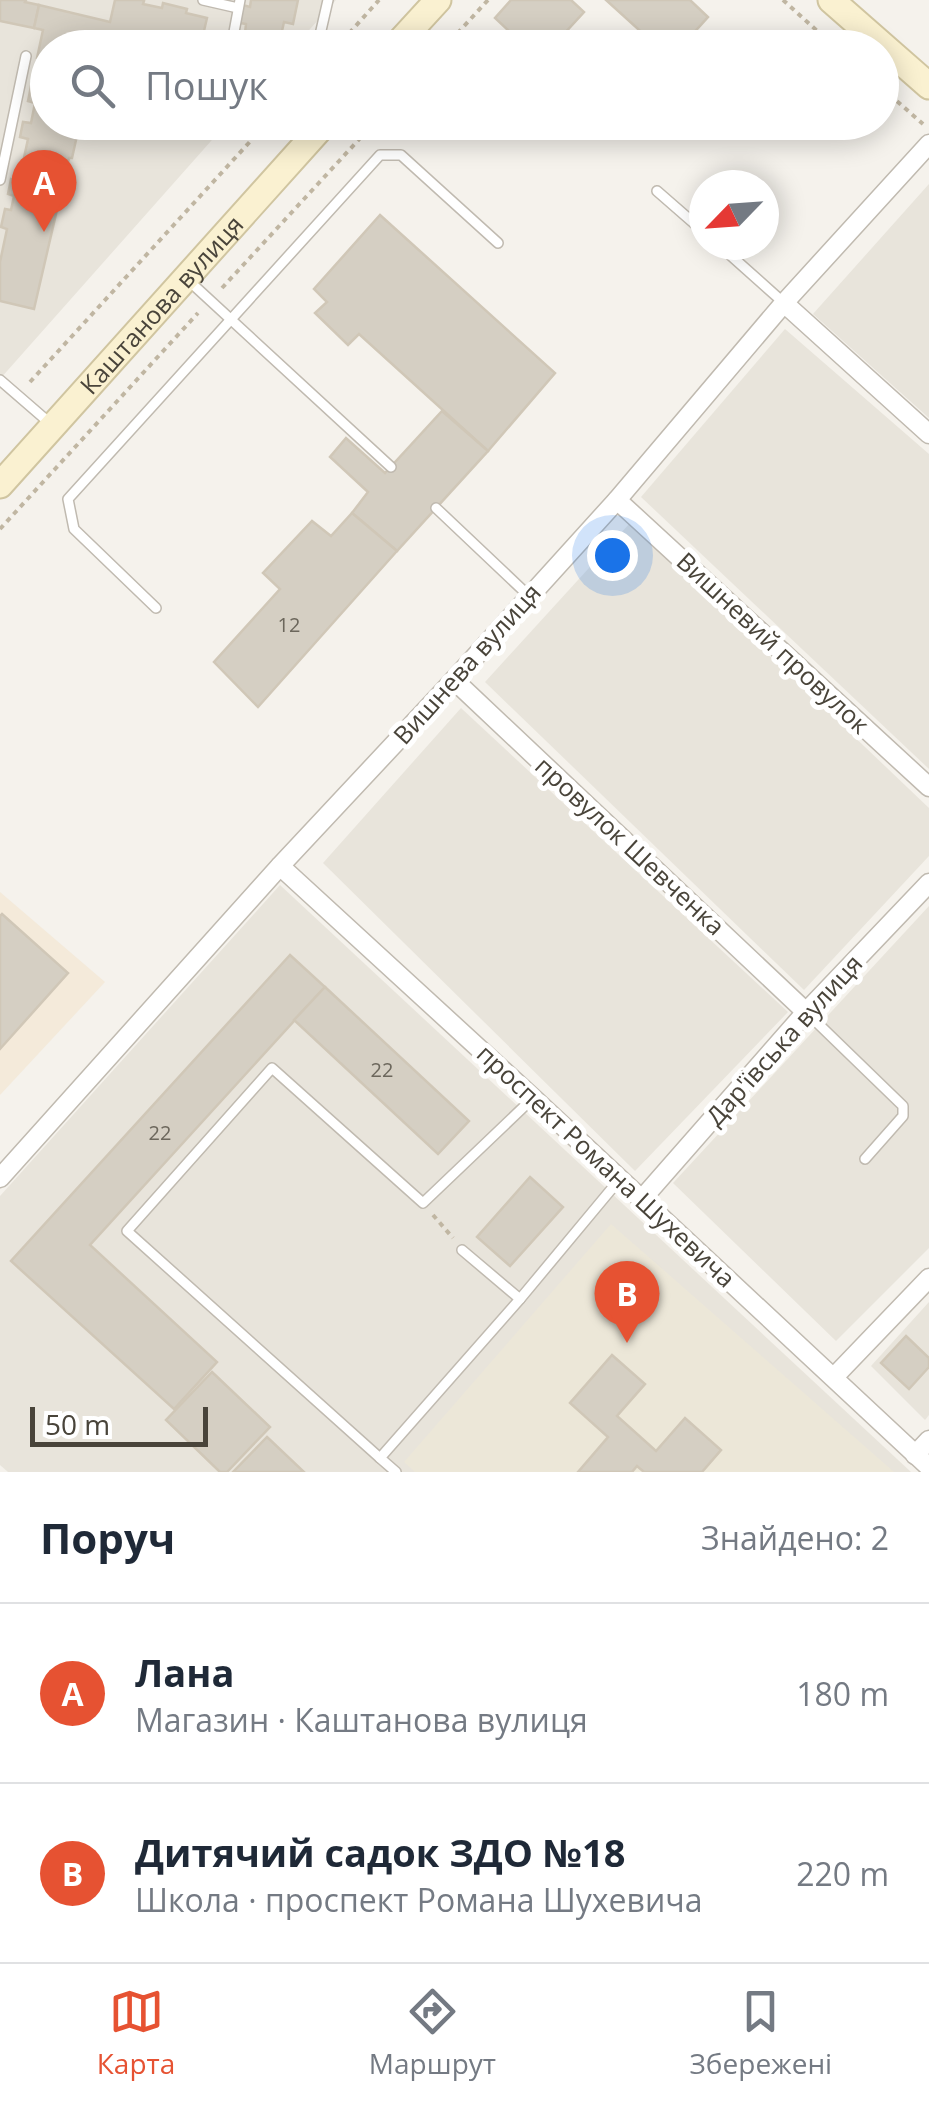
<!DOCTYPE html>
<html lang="uk">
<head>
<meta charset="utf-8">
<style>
	body { margin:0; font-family:"Open Sans",sans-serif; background:#f2f2f3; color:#1f2937 }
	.compass { position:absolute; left:689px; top:170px; width:90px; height:90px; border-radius:50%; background:#fff; box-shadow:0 5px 25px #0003; rotate:245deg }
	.scale { position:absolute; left:30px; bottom:25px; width:178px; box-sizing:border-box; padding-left:10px; border:5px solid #49443a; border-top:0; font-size:28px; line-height:35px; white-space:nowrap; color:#49443a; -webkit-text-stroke:8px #fff; paint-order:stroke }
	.you { position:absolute; left:612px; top:555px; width:35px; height:35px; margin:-25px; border:8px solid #fff; border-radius:50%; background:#1a73e8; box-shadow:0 0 0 15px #1a73e833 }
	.badge { display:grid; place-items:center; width:65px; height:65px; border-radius:50%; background:#e65232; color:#fff; font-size:32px; font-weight:700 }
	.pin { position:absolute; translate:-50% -82px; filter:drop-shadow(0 2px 5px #0008) }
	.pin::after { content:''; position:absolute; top:52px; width:35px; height:30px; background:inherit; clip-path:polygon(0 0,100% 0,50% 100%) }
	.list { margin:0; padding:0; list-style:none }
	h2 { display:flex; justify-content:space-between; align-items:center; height:130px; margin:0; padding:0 40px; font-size:42px }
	h2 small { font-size:32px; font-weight:400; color:#747a83 }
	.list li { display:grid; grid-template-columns:65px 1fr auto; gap:30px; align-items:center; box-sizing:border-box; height:180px; padding:0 40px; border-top:2px solid #e0e1e3 }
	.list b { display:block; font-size:38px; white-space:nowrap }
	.list p { margin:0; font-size:32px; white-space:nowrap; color:#747a83 }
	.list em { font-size:32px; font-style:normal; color:#747a83 }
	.icon { flex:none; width:55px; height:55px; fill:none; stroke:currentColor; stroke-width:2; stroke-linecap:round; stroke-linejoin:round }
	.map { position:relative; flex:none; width:929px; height:1472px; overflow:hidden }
	.search { position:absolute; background:#fff; box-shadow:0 5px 25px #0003; left:30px; right:30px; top:30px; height:110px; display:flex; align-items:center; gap:25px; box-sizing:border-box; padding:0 35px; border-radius:55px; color:#747a83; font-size:38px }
	.sheet { height:490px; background:#fff }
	nav { display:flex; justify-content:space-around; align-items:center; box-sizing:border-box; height:140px; border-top:2px solid #e0e1e3; background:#fff; font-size:28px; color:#747a83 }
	nav a { display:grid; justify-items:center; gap:5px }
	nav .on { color:#e65232 }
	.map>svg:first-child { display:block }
	.residential { fill:#e8e4db }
	.commercial { fill:#f4eada }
	.education { fill:#ece7d8 }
	.building { fill:#d5cfc3; stroke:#d0c7b7; stroke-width:2.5 }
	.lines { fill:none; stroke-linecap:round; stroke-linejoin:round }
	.lane-casing { stroke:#c0bab0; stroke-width:12 }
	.street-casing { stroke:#c0bab0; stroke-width:21 }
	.secondary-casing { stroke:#d0c5a0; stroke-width:29 }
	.path { stroke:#c0b6a2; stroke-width:4; stroke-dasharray:5 5; stroke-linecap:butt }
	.lane { stroke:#fff; stroke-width:9 }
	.street { stroke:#fff; stroke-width:18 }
	.secondary { stroke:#faf1d1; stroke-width:25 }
	.labels { text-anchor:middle; stroke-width:10; stroke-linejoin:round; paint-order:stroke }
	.number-label { font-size:20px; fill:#6c675c }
	.street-label { font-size:25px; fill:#49443a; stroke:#fff }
</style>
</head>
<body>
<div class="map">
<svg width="929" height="1472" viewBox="0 0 929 1472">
	<rect width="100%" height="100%" fill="#f5f2ec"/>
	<!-- residential -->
	<g class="residential">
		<path d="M0,0H336L294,47L48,48V122L227,123L0,379Z"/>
		<path d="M929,184V418L813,314Z"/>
		<path d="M785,329L929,454V769L641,497Z"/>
		<path d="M630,523L929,808V856L804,990L485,682Z"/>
		<path d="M461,708L788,1012L635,1171L323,863Z"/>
		<path d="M280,885L911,1472H8L0,1465V1196Z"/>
		<path d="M929,906V1248L836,1341L673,1183Z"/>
		<path d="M929,1302V1415L925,1420L871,1366Z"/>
	</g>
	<!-- commercial -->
	<path class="commercial" d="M0,892L105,982L0,1095Z"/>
	<!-- education -->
	<path class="education" d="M611,1224L894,1472H415L404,1462Z"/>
	<!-- building -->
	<g class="building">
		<path d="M0,0H26L25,2L39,5L34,28L0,21Z"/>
		<path d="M115,0H142L144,1L143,4L162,8L163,3L187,9L186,13L207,18L200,48H143L133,45V48H114L115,42L94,37L91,48H48V122H80L72,158H69L34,309L0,301V262L7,229L1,227L5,209L11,210L14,196L8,194L11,179L19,181L28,139L20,137L23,122L31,123L35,103L28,101L31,86L38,88L44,60L37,58L43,30L34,28L39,5L110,22Z"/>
		<path d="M251,0H298L293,24L284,22L280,40L245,33L246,24L240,23L243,5L250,7Z"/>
		<path d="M511,0H571L584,12L551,48H527L495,18Z"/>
		<path d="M606,0H690L708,17L680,48H659Z"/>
		<path d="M380,215L555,373L488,451L359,334L348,345L315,313L327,302L314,289Z"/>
		<path d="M442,411L488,451L397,551L352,513L368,492L330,457L346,438L385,473Z"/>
		<path d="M352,513L397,551L258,707L214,662L280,589L263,573L312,521L331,536Z"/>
		<path d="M2,914L68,973L0,1049V916Z"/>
		<path d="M290,955L325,987L90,1245L217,1362L174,1409L11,1261Z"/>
		<path d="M325,987L469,1121L438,1154L294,1020Z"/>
		<path d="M530,1177L563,1207L510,1266L477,1237Z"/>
		<path d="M906,1336L929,1358V1367L909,1389L881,1363Z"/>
		<path d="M612,1355L645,1384L617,1416L656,1451L685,1418L721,1450L702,1472H644L637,1466L632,1472H578L608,1437L570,1403Z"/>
		<path d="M212,1372L270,1427L227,1472H220L166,1420Z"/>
		<path d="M267,1437L304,1472H233Z"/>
	</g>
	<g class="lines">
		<!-- lane casing -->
		<g class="lane-casing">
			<g id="lane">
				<path d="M203,0L238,8"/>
				<path d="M231,48L240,0"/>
				<path d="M317,48L328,0"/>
				<path d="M0,180L26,56"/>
				<path d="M657,191L704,232"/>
				<path d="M719,245L784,303"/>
				<path d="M188,280L391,467"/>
				<path d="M0,380L52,425"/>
				<path d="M436,508L529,596"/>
				<path d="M156,608L74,529L68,499L380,155H401L498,243"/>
				<path d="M806,1012L903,1106V1116L865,1159"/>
				<path d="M462,1250L520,1299"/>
				<path d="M380,1458L127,1231L272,1068L423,1203L533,1098"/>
				<path d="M396,1472L380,1458L520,1299L619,1180"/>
			</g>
		</g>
		<!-- street casing -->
		<g class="street-casing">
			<g id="street">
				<path d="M784,303L929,434"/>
				<path d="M617,500L929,787"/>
				<path d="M454,680L806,1012"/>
				<path d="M280,866L533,1098L929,1467"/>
				<path d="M0,1178L280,866L454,680L617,500L784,303L929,144"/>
				<path d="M642,1199L806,1012L929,883"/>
				<path d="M834,1377L929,1278"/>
				<path d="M915,1455L929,1440"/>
			</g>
		</g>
		<!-- secondary casing -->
		<g class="secondary-casing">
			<g id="secondary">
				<path d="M831,0L929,86"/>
				<path d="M394,48L438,0"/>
				<path id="s1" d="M0,485L326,122"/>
			</g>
		</g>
		<!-- path -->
		<g class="path">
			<path d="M783,0L836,48"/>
			<path d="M336,48L379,0"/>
			<path d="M444,48L488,0"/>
			<path d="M882,88L923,124"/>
			<path d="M222,288L375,122"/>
			<path d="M30,382L268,122"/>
			<path d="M0,529L198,313"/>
			<path d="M433,1215L453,1238"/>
		</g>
		<!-- lane -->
		<use href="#lane" class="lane"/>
		<!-- street -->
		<use href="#street" class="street"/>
		<!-- secondary -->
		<use href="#secondary" class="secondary"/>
	</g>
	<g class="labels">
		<!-- number labels -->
		<g class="number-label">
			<text x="289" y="632">12</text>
			<text x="382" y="1077">22</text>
			<text x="160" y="1140">22</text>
		</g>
		<!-- street labels -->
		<g class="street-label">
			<text dy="9" stroke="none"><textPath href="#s1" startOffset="242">Каштанова вулиця</textPath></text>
			<text transform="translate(773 643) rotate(43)" y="9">Вишневий провулок</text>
			<text transform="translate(467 664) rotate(-48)" y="9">Вишнева вулиця</text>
			<text transform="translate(630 846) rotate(43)" y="9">провулок Шевченка</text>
			<text transform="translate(784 1040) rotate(-48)" y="9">Дар'ївська вулиця</text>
			<text transform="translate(606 1166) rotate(43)" y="9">проспект Романа Шухевича</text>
		</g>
	</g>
</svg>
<svg class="compass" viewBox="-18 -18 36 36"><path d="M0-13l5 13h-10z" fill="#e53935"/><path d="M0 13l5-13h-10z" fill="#747a83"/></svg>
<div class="scale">50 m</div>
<div class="you"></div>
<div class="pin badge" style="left:44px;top:232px">A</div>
<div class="pin badge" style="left:627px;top:1343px">B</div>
<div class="search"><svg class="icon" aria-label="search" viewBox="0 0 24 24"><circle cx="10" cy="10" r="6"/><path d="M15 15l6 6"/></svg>Пошук</div>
</div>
<section class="sheet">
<h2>Поруч<small>Знайдено: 2</small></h2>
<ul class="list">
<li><span class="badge">A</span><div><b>Лана</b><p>Магазин · Каштанова вулиця</p></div><em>180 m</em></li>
<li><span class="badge">B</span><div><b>Дитячий садок ЗДО №18</b><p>Школа · проспект Романа Шухевича</p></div><em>220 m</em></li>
</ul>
</section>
<nav>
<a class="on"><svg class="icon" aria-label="map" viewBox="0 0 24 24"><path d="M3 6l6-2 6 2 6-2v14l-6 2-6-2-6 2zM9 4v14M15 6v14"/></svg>Карта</a>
<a><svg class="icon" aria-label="directions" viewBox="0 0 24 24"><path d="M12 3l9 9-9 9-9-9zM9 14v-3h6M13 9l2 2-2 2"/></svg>Маршрут</a>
<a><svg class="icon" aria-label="saved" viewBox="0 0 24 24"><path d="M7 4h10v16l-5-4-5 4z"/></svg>Збережені</a>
</nav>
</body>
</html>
